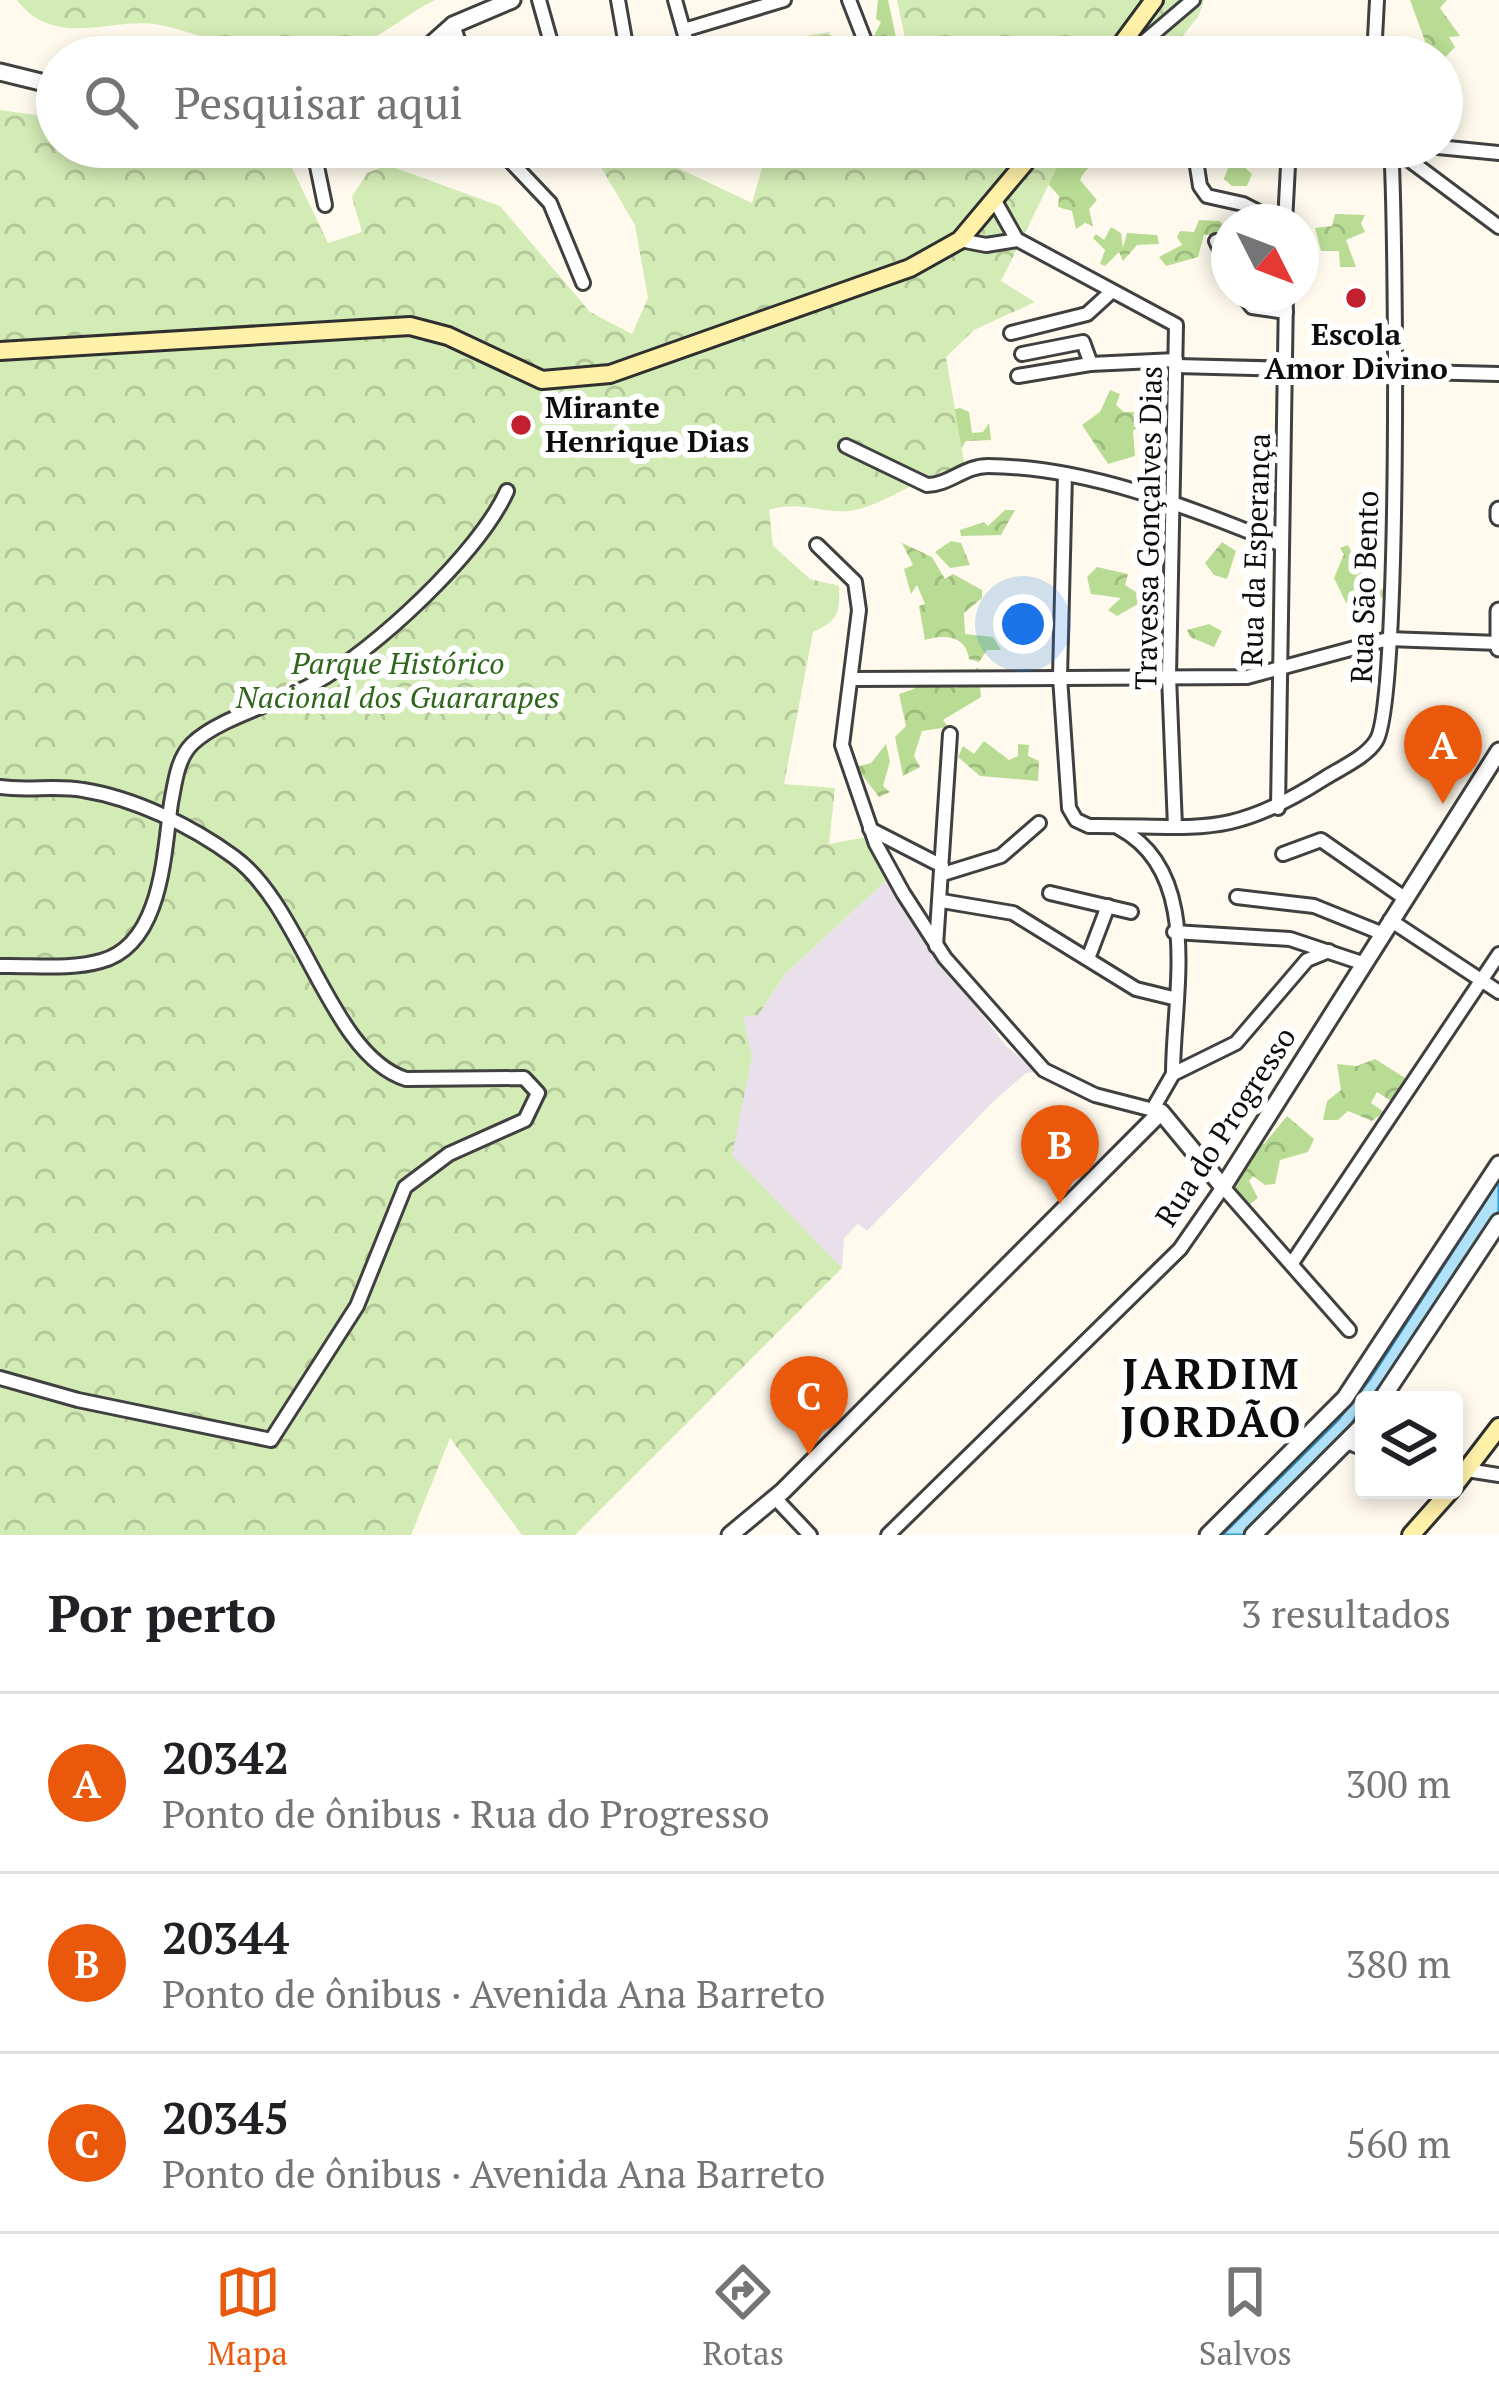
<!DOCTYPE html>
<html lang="pt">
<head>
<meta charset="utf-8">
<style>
	body { margin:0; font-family:"PT Serif",serif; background:#f6f6f6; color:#202124 }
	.controls { position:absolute; right:36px; bottom:36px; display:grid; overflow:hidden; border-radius:12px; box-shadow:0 6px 18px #0003 }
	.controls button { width:108px; height:108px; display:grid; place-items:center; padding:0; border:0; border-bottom:3px solid #e0e0e0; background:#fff; color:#202124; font:60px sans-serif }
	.compass { position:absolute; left:1211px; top:204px; width:108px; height:108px; border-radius:50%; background:#fff; box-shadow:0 6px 18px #0003; rotate:132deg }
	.you { position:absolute; left:1023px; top:624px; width:42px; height:42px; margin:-30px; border:9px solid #fff; border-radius:50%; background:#1a73e8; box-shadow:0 0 0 18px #1a73e833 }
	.badge { display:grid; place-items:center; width:78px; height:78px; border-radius:50%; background:#ea580c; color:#fff; font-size:39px; font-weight:700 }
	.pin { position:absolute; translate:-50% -99px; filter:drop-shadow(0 3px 6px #0008) }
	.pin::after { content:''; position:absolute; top:63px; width:42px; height:36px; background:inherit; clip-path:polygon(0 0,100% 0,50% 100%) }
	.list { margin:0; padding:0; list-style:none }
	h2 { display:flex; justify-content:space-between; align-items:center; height:156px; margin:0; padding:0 48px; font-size:51px }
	h2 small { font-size:39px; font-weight:400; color:#757577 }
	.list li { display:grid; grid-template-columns:78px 1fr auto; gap:36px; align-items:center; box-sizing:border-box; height:180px; padding:0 48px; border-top:3px solid #e0e0e0 }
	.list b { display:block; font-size:45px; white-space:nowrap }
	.list p { margin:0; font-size:39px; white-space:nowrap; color:#757577 }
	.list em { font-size:39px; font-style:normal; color:#757577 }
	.icon { flex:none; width:66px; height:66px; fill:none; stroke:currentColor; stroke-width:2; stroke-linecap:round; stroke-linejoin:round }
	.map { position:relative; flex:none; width:1499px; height:1535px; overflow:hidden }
	.search { position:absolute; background:#fff; box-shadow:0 6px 18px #0003; left:36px; right:36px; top:36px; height:132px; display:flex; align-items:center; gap:30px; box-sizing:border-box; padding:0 42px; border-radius:66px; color:#757577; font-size:45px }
	.sheet { height:696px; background:#fff }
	nav { display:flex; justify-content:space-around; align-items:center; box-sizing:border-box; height:168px; border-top:3px solid #e0e0e0; background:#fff; font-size:33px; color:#757577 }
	nav a { display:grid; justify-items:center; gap:6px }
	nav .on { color:#ea580c }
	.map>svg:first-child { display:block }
	.industrial { fill:#eae0ec }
	.forest { fill:url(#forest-crowns) }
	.park { fill:url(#park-crowns) }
	.water { fill:#afe1f9; stroke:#339bd3; stroke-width:3 }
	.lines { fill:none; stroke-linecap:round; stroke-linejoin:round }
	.minor-casing { stroke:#404040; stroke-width:18 }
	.tertiary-casing { stroke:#404040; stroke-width:21 }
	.secondary-casing { stroke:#2f2f2f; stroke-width:22 }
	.minor { stroke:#fff; stroke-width:12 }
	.tertiary { stroke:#fff; stroke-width:15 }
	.secondary { stroke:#fff1a8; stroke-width:16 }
	.poi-dot { fill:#c21f2f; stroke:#fff; stroke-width:4.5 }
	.labels { text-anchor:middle; stroke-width:12; stroke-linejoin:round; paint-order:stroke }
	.poi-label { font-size:30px; font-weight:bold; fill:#0d0d0d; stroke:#fff }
	.street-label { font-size:30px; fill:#0d0d0d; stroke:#fff }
	.park-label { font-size:30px; font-style:italic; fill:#2e671b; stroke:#fff }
	.district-label { font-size:42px; font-weight:bold; letter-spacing:3px; fill:#0d0d0d; stroke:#fff }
</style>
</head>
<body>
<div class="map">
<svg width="1499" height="1535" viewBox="0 0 1499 1535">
	<defs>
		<pattern id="forest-crowns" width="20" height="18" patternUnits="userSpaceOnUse" patternTransform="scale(3)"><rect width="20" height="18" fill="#b8dc93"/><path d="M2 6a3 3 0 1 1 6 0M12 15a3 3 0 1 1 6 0" fill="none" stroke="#9dbc7e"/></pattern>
		<pattern id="park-crowns" width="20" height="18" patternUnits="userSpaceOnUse" patternTransform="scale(3)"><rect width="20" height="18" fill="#d3ebb5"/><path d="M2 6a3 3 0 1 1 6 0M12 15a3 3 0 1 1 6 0" fill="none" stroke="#b4c89a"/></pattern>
	</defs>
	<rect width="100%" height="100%" fill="#fffaed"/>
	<!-- industrial -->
	<path class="industrial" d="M891,876L931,948L1006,1046L1037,1072L1026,1073L994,1101L867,1231L858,1224L844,1238L842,1268L723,1155L743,1017L758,1014L786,973Z"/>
	<!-- forest -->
	<g class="forest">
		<path d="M878,0H888L897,42H891L889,35L872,40L881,22L876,19Z"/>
		<path d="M1410,0H1447L1440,8L1460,36L1449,37L1455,47L1442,61L1416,57L1425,41Z"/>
		<path d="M1075,147H1117L1123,153L1120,166C1103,160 1087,163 1080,180L1097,200L1089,209L1093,226L1085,223L1076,229L1072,211L1058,207L1059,196L1049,185L1051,173Z"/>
		<path d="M1221,147H1245L1242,165L1252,174L1247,186H1232L1224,179L1228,168Z"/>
		<path d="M1335,214L1365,215L1361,223L1365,232L1346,240L1356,267H1340L1339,251H1321L1315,228L1332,226Z"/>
		<path d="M1199,220L1220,221L1229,234L1204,235L1198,257L1166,266L1159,257L1182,245L1177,237L1180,231L1194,232Z"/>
		<path d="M1111,227L1121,233L1123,248L1127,233L1157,235L1159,244L1137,245L1123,261L1119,252L1105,266L1100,264L1105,250L1093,238L1096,234L1104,240Z"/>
		<path d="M1110,390L1120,394L1116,405L1124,412H1139L1145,421L1133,431L1135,456L1108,464L1082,425L1100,412Z"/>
		<path d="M960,408L969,412L972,433L983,432L989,423L991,440L966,441L959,452L951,410Z"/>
		<path d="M1005,510H1015L1001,535L961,536L960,530L984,522L988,526Z"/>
		<path d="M951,541L961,543L970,565L950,568L935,552Z"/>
		<path d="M1222,542L1236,551L1227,579L1214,575L1205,563Z"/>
		<path d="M902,543L932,557L945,579L953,574L982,590V598L964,613L965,634L993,637L1001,650H987L979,662L969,659C966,635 944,634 925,640L919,606L925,604L917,585L911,594L904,569L913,565Z"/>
		<path d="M1348,545L1365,579L1385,591L1382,598L1373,602L1359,596L1346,603L1334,578L1344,554L1340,548Z"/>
		<path d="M1097,567L1128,574L1125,585L1136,592L1138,604L1117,616L1108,610L1121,598L1091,594L1087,577Z"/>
		<path d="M1209,624L1222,631L1214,647L1190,637L1187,630Z"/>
		<path d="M978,667L981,697L943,720L948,727L922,731L914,756L920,767L903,776L895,737L906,726L899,694L914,689L927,670L935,685L957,688Z"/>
		<path d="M984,741L1009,760L1018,756V744L1029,745L1028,756L1039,761L1038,781L980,776L958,757L963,746L974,754Z"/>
		<path d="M886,744L890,761L883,786L890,792L879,797L856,767L871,763Z"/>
		<path d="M1375,1059L1413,1083L1394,1103L1377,1092L1371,1103L1384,1112L1372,1121L1348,1111L1338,1120H1323L1327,1101L1341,1090L1337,1064L1357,1066Z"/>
		<path d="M1287,1116L1314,1139L1308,1152L1280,1160L1275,1184L1265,1185L1253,1176L1249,1181L1258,1198L1249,1205L1231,1184L1257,1144H1264Z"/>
	</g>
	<!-- park -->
	<g class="park">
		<path d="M17,0H435C407,13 376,43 346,48C312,53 269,53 235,46C208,41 183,28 155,24C109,18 54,49 17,0Z"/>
		<path d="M897,0H1204L1198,17L1165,57H909Z"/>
		<path d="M829,32L843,57H784L774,41Z"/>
		<path d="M0,110L57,118V147H282L328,243L362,232L352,197L367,173L387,165L500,206L590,312L632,334L648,298L635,225L589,147L632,158L648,154L752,203L768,147H1078L1058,166L1001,281L1035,302L974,330L946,357L965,468C923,471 895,501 855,510C827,516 802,499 769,510L773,546L810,579L839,586C840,613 838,621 813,632L784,784L835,788L829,844L872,836L891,876L786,973L758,1015L743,1017L752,1057L732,1155L842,1268L575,1535H522L450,1438L411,1535H0Z"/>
	</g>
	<!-- water -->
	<path class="water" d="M1499,1180V1211L1370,1400H1364L1348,1432L1244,1535H1222L1338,1420L1370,1379Z"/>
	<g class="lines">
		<!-- minor casing -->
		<g class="minor-casing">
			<g id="minor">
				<path d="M539,0L555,57"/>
				<path d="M618,0L628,57"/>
				<path d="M675,0L691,57"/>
				<path d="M849,0L870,54"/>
				<path d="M453,25L464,57"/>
				<path d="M684,30L784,0"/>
				<path d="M1126,57L1193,0"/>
				<path d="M1374,57L1377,0"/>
				<path d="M313,147L325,205"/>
				<path d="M497,147L550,203L583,283"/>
				<path d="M1194,147L1200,186L1207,196L1243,204L1278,222"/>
				<path d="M1438,147L1499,153"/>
				<path d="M1289,149L1400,153L1499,227"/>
				<path d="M1195,152L1214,147"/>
				<path d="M1245,155H1288"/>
				<path d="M995,201L1017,240"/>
				<path d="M1285,222L1289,147"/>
				<path d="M960,240L986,245L1018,240L1176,325L1169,676L1175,827"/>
				<path d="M1216,241L1229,267"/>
				<path d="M1242,294L1252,307L1286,312"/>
				<path d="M1011,333L1087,314L1110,293"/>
				<path d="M1022,354L1083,342L1091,364"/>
				<path d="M1176,366L1499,374"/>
				<path d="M1018,376L1090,364L1176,360"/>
				<path d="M846,446L927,485C949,485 964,466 988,466C1089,467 1187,507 1280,544"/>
				<path d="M1065,474L1060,677L1069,808L1076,820L1089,826C1198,825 1227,841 1325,778C1341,768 1366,757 1376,741C1401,705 1396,220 1391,147"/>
				<path d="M817,545L855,582L859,610L842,745L876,844L903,893L945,958L1044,1070L1095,1095L1161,1112"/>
				<path d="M852,679L1247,677L1388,639L1499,643"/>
				<path d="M0,787C28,791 56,785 83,790C134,798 192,826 234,857C303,907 330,1055 406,1079L524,1078L538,1093L525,1120L449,1154L405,1187L357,1306L271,1440L78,1400L0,1378"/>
				<path d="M1278,808L1286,294"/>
				<path d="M1119,828C1204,873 1173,995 1173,1074"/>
				<path d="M870,829L942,866"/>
				<path d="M1283,854L1321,840L1403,897"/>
				<path d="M943,874L1001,856L1039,823"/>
				<path d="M1050,893L1131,912"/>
				<path d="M1237,897L1314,906L1381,933"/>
				<path d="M942,901L1013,913L1136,989L1177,999"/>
				<path d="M1390,920L1499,992"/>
				<path d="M1174,932L1290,939L1362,963"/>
				<path d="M936,946L950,734"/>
				<path d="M1089,956L1108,906"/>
				<path d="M0,966C32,965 70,970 101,961C162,945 164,853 171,803C175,783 177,759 192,744C218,718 281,702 315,683C375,650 479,553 507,491"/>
				<path d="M1154,1107L1173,1074L1236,1043L1307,960L1329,951"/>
				<path d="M1292,1263L1499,954"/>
				<path d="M1349,1443L1364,1449"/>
				<path d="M1454,1468L1499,1475"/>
				<path d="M775,1498L810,1535"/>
				<path d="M888,1535L1180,1249L1223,1187L1349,1330"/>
			</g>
		</g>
		<!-- tertiary casing -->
		<g class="tertiary-casing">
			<g id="tertiary">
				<path d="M417,57L453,25L512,0"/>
				<path d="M0,72L57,86"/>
				<path d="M1499,510V517"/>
				<path d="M1499,611V648"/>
				<path d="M1381,1400L1499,1222"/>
				<path d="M730,1535L783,1491L1161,1112L1223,1187L1499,751"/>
				<path d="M1208,1535L1345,1398L1499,1164"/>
				<path d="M1253,1535L1364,1424"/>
			</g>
		</g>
		<!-- secondary casing -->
		<g class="secondary-casing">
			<g id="secondary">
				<path d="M1112,57L1154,0"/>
				<path d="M0,351L410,326L448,336L542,380L610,374L910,268L960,240L1038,147"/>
				<path d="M1454,1486L1499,1427"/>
				<path d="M1411,1535L1451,1490"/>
			</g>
		</g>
		<!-- minor -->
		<use href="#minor" class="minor"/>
		<!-- tertiary -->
		<use href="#tertiary" class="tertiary"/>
		<!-- secondary -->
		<use href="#secondary" class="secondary"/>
	</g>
	<!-- markers -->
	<g class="poi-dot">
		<circle cx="1356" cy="298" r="12"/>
		<circle cx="521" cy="425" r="12"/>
	</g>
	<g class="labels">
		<!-- poi labels -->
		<g class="poi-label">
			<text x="1356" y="345">Escola<tspan x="1356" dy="34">Amor Divino</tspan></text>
			<text x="545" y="418" text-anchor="start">Mirante<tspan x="545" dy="34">Henrique Dias</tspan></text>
		</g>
		<!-- street labels -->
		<g class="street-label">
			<text transform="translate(1149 528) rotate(-89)" y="10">Travessa Gonçalves Dias</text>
			<text transform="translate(1256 550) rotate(-88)" y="10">Rua da Esperança</text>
			<text transform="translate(1365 587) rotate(-88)" y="10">Rua São Bento</text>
			<text transform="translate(1226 1127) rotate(-57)" y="10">Rua do Progresso</text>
		</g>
		<!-- park labels -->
		<g class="park-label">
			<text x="398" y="674">Parque Histórico<tspan x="398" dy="34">Nacional dos Guararapes</tspan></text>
		</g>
		<!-- district labels -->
		<g class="district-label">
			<text x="1212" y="1389">JARDIM<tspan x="1212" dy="48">JORDÃO</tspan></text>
		</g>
	</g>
</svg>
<div class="controls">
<button><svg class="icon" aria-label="layers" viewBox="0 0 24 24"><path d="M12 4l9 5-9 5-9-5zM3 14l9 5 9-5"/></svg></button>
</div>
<svg class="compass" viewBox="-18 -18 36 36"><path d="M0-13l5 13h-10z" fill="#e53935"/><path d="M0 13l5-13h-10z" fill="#757577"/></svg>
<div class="you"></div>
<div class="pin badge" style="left:1443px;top:804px">A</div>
<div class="pin badge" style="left:1060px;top:1204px">B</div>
<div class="pin badge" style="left:809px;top:1455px">C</div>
<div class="search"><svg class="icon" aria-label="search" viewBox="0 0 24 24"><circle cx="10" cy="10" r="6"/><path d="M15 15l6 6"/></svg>Pesquisar aqui</div>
</div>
<section class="sheet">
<h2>Por perto<small>3 resultados</small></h2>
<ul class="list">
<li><span class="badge">A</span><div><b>20342</b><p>Ponto de ônibus · Rua do Progresso</p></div><em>300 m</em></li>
<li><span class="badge">B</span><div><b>20344</b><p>Ponto de ônibus · Avenida Ana Barreto</p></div><em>380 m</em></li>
<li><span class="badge">C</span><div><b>20345</b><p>Ponto de ônibus · Avenida Ana Barreto</p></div><em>560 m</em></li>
</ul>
</section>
<nav>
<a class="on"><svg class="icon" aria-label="map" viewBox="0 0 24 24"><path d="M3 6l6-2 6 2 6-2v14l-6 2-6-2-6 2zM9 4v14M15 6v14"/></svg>Mapa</a>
<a><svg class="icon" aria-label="directions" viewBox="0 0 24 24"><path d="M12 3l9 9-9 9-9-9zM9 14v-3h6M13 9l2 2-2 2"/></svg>Rotas</a>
<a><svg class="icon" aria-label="saved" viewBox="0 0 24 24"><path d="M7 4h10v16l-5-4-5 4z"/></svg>Salvos</a>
</nav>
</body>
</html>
